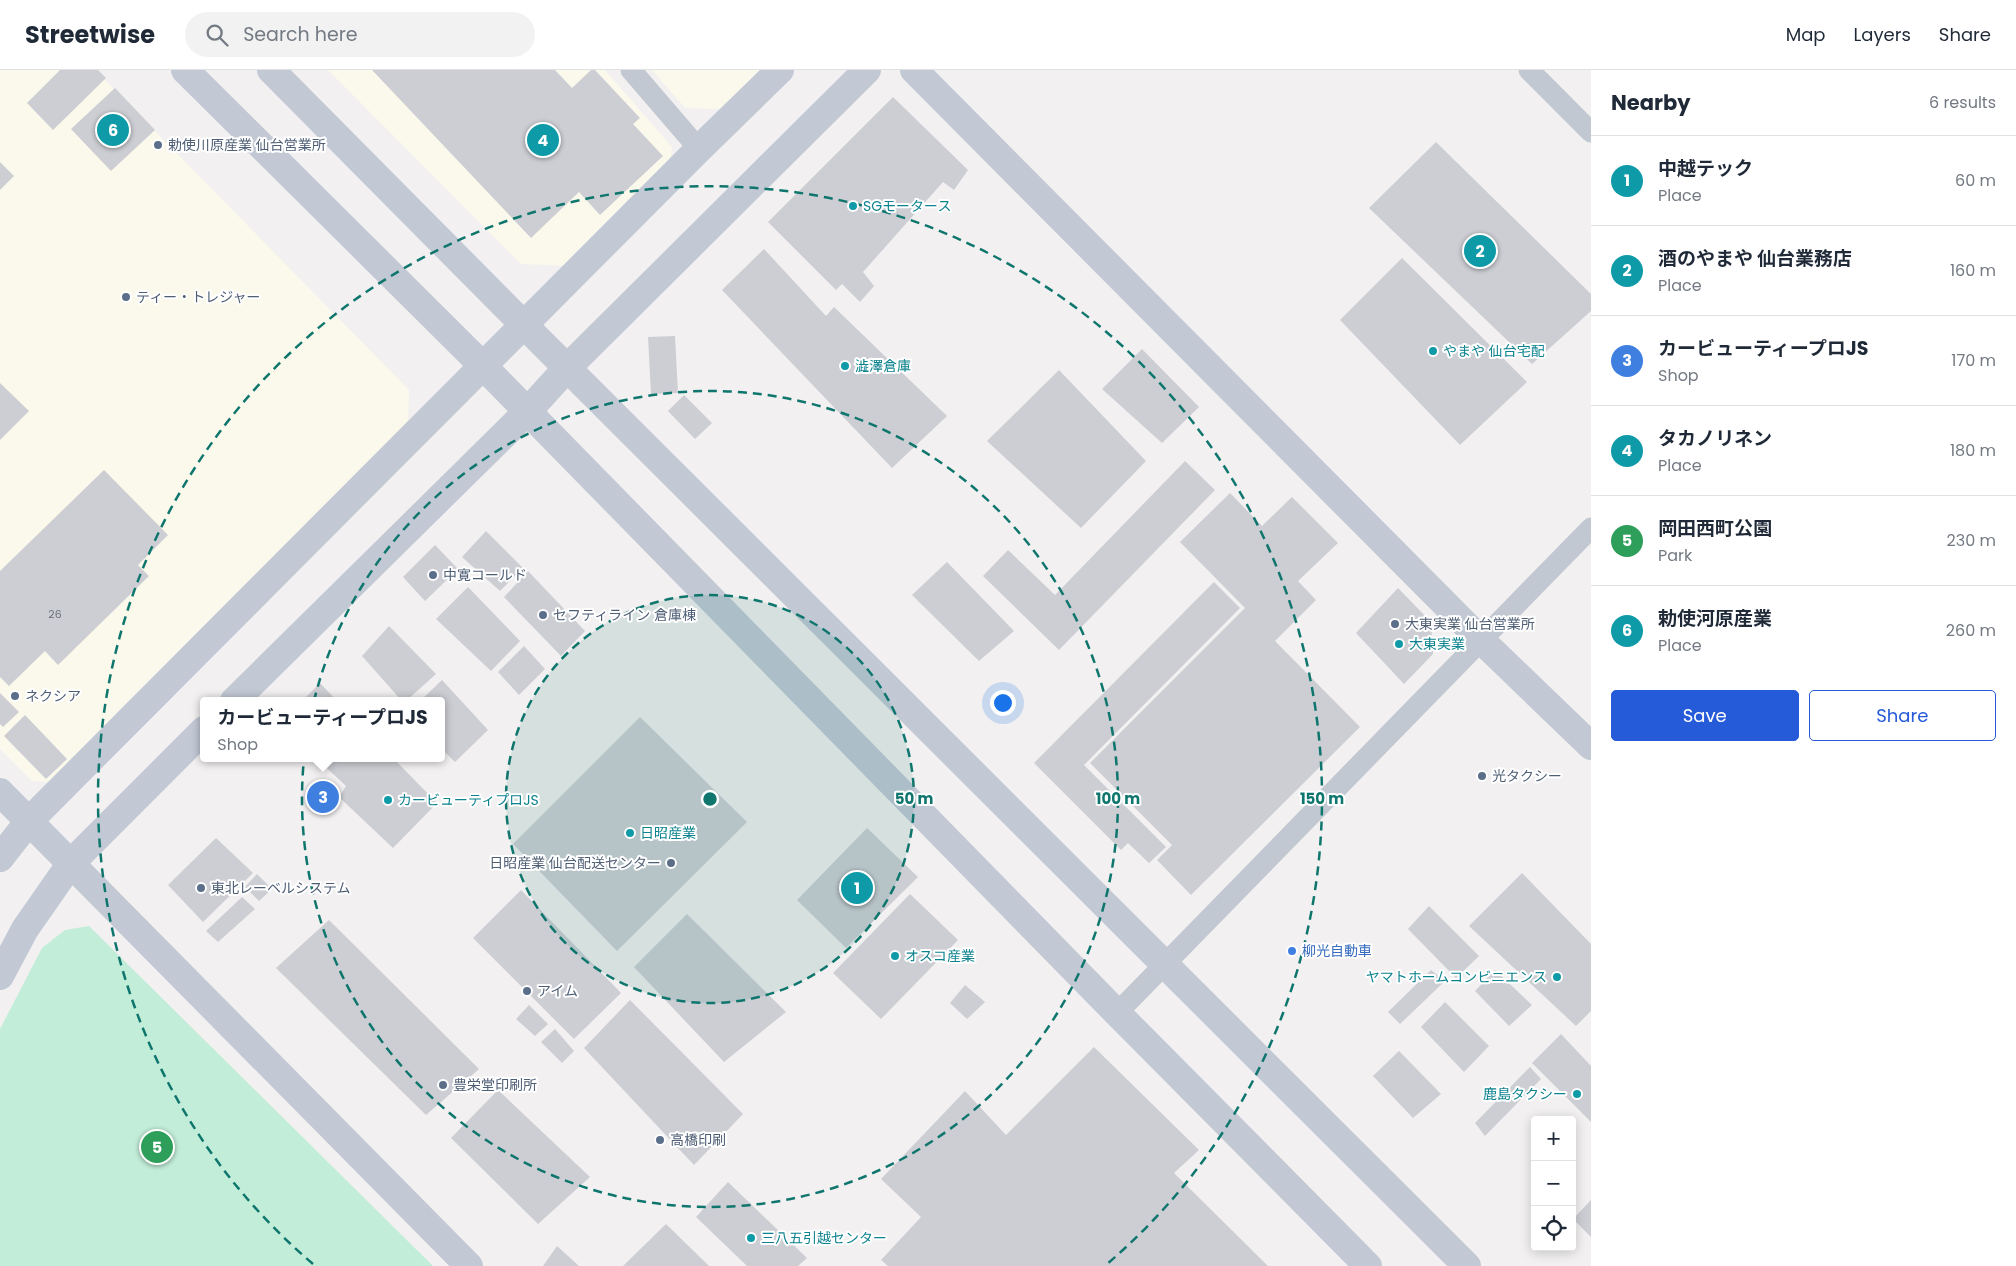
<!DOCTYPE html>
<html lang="en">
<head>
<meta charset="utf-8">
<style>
	body { margin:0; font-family:Poppins,"Noto Sans JP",sans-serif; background:#f2f2f3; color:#1f2937 }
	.controls { position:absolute; right:15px; bottom:15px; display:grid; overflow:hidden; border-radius:5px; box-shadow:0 2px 12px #0003 }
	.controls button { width:45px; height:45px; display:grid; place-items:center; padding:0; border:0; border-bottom:1px solid #e0e1e3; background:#fff; color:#1f2937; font:25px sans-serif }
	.you { position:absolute; left:1002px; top:632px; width:18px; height:18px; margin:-12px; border:4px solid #fff; border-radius:50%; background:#1a73e8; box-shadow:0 0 0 8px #1a73e833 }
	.badge { display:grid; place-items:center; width:32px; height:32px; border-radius:50%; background:#255bd8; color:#fff; font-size:16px; font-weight:700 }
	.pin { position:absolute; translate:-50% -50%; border:2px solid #fff; box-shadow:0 1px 5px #0006 }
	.popup { position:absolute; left:200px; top:627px; width:245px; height:65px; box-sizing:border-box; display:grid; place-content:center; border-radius:5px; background:#fff; filter:drop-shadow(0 1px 4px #0005); font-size:16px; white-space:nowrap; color:#747a83 }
	.popup b { font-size:19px; color:#1f2937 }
	.popup::after { content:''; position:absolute; left:50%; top:100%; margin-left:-10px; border:10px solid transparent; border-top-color:#fff }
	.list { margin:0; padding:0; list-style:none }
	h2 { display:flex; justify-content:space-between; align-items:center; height:65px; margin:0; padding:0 20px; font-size:21px }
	h2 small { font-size:16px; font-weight:400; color:#747a83 }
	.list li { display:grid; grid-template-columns:32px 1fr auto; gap:15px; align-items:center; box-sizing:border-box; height:90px; padding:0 20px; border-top:1px solid #e0e1e3 }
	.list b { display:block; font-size:19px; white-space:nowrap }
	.list p { margin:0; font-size:16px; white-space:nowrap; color:#747a83 }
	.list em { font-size:16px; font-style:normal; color:#747a83 }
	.actions { display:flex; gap:10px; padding:15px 20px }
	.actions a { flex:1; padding:11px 0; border:1px solid #255bd8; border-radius:5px; text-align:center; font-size:18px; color:#255bd8 }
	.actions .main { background:#255bd8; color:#fff }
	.icon { flex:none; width:28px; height:28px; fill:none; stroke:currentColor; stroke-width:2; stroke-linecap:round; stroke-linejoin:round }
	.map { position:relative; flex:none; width:1591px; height:1196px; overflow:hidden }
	header { display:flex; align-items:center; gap:30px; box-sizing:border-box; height:70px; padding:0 25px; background:#fff; border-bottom:1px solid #e0e1e3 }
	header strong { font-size:24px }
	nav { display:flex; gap:28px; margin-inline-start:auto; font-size:18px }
	.search { width:350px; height:45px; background:#f2f2f3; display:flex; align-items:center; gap:12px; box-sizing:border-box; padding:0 18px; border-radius:28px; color:#747a83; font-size:19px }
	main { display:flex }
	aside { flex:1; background:#fff }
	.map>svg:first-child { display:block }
	.commercial { fill:#fbf9eb }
	.green { fill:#c2edd8 }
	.building { fill:#cdced4 }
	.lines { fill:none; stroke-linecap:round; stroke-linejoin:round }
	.street { stroke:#c2c8d1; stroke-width:21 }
	.secondary { stroke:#c2c9d5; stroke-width:28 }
	.ring { fill:none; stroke:#0f766e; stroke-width:2.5; stroke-dasharray:9 6 }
	.service-dot { fill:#5c6f8a; stroke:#fff; stroke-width:2 }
	.culture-dot { fill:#0f9aa8; stroke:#fff; stroke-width:2 }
	.shop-dot { fill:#3f7fe0; stroke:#fff; stroke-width:2 }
	.labels { text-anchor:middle; stroke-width:4; stroke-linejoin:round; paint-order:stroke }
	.number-label { font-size:11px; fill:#6a707a }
	.service-label { font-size:14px; fill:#4e5e75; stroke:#fff; text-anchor:start }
	.culture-label { font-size:14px; fill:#0d838f; stroke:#fff; text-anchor:start }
	.shop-label { font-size:14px; fill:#366cbe; stroke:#fff; text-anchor:start }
	.centre { fill:#0f766e; stroke:#fff; stroke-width:2.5 }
	.ring-label { font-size:15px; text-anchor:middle; font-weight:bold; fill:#0f766e; stroke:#fff; stroke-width:4; stroke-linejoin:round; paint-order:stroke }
</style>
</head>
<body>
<header>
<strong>Streetwise</strong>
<div class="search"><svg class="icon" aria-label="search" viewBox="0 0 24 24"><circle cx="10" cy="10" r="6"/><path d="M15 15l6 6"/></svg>Search here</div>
<nav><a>Map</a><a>Layers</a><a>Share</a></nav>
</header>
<main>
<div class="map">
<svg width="1591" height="1196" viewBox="0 0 1591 1196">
	<rect width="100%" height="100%" fill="#f2f0f0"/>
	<!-- commercial -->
	<g class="commercial">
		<path d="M0,0H95L409,320L408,352L50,712L32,711L0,679Z"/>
		<path d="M328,0H605L672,77L670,96L571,196L521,194Z"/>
		<path d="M652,0H762L723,39L685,38Z"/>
	</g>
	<!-- green -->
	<path class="green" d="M89,856L433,1196H0V959L42,878L65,860Z"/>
	<!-- building -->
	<g class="building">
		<path d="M60,0H98L106,8L53,60L27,33Z"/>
		<path d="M372,0H555L572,18L591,0H595L640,48L633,54L663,86L600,145L579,122L531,168Z"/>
		<path d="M115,18L155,60L111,101L71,59Z"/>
		<path d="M893,27L968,100L954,120L943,112L863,202L874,216L860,232L842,214L836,220L768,152Z"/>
		<path d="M1436,72L1591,224V241L1532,294L1369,138Z"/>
		<path d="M0,92L14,106L0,120Z"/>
		<path d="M764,179L826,246L834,237L947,346L892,398L722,220Z"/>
		<path d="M1402,188L1527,312L1460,375L1340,250Z"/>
		<path d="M675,266L678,323L651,324L648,267Z"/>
		<path d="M1142,279L1199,337L1162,373L1102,319Z"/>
		<path d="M1059,300L1146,391L1081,458L987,371Z"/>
		<path d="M0,313L29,341L0,370Z"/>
		<path d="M684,325L712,353L695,369L668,341Z"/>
		<path d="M1185,391L1215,420L1059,580L983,506L1008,480L1055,525Z"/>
		<path d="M104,400L168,465L138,495L149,506L58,595L45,581L9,616L0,607V501Z"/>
		<path d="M1230,423L1262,456L1292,427L1338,473L1298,511L1316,530L1275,571L1360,657L1191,825L1157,790L1172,775L1090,693L1245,538L1180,472Z"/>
		<path d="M486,461L523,498L500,521L462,487Z"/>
		<path d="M435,475L458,499L425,531L403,507Z"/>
		<path d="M947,492L1014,561L979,591L912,525Z"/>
		<path d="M528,501L585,561L561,586L504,527Z"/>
		<path d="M1214,512L1240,538L1084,695L1166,777L1149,793L1128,773L1121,780L1034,693Z"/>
		<path d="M468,517L520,571L491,601L436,549Z"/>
		<path d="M1398,518L1431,552L1433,584L1404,614L1356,563Z"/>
		<path d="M389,556L436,604L406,631H402L362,586Z"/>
		<path d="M524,576L545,599L519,625L498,602Z"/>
		<path d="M442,610L488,660L455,692L442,679V631H420Z"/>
		<path d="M320,613L337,631H302Z"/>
		<path d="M0,623L19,642L3,657L0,654Z"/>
		<path d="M25,645L67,689L46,709L4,666Z"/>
		<path d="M640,647L747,752L617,881L513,774Z"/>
		<path d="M316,688H393L437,733L393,778L339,727L346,716Z"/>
		<path d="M867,758L918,807L846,878L797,830Z"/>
		<path d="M216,768L253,803L203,852L168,815Z"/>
		<path d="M1522,803L1591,874V941L1576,956L1469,856Z"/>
		<path d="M257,804L272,819L259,831L245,817Z"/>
		<path d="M521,820L621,923L574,969L473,868Z"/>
		<path d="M910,824L958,870L881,949L833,903Z"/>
		<path d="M242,827L255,839L218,872L206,861Z"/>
		<path d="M1429,836L1479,886L1456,908L1408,859Z"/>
		<path d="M687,844L786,942L724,992L634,897Z"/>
		<path d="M329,850L479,999L426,1045L276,898Z"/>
		<path d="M1431,900L1445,911L1400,954L1388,942Z"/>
		<path d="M1495,900L1532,935L1509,956L1475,921Z"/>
		<path d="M965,915L985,932L967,949L950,933Z"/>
		<path d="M630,930L743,1044L694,1095L584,978Z"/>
		<path d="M1445,932L1489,976L1464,1002L1421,957Z"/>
		<path d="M529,935L548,954L535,966L516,949Z"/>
		<path d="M555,959L574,981L562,993L541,972Z"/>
		<path d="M1561,964L1591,996V1052L1532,993Z"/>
		<path d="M1094,977L1199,1080L1174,1103L1268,1196H888L881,1190L921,1147L881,1109L965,1021L1006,1065Z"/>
		<path d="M1399,981L1441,1024L1413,1048L1373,1006Z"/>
		<path d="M1530,997L1541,1009L1485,1066L1475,1053Z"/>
		<path d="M498,1020L590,1107L538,1154L451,1068Z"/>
		<path d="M728,1112L807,1188L798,1196H747L696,1147Z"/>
		<path d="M1591,1130V1167L1573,1149Z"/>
		<path d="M666,1154L709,1196H623Z"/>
		<path d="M557,1176L579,1196H543Z"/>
	</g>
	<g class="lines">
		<!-- street -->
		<g class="street">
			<path d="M631,0L699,79"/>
			<path d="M1529,0L1591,62"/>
			<path d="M1117,943L1591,458"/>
		</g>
		<!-- secondary -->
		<g class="secondary">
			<path d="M185,0L483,296L1117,943L1368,1196"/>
			<path d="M271,0L524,255L1467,1196"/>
			<path d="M914,0L1482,571L1591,676"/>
			<path d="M234,631L527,342L567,298L867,0"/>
			<path d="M0,722L469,1196"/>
			<path d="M0,788L29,751L699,79L780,0"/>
			<path d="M0,906L25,859L71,793L204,660"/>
		</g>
	</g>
	<!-- distance rings -->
	<circle cx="710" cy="729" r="204" fill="#0f766e" fill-opacity=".12"/>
	<g class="ring">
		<circle cx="710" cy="729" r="204"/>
		<circle cx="710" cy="729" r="408"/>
		<path d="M313 1194A612 612 0 1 1 1107 1194"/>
	</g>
	<!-- markers -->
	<g class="service-dot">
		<circle cx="158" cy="75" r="5"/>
		<circle cx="126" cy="227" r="5"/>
		<circle cx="433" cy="505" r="5"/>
		<circle cx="543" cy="545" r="5"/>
		<circle cx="1395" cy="554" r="5"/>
		<circle cx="15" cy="626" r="5"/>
		<circle cx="1482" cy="706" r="5"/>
		<circle cx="671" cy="793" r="5"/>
		<circle cx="201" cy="818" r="5"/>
		<circle cx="527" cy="921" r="5"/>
		<circle cx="443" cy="1015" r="5"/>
		<circle cx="660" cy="1070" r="5"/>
	</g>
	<g class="culture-dot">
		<circle cx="853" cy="136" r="5"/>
		<circle cx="1433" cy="281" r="5"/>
		<circle cx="845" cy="296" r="5"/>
		<circle cx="1399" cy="574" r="5"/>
		<circle cx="388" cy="730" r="5"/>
		<circle cx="630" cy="763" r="5"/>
		<circle cx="895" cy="886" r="5"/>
		<circle cx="1557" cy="907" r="5"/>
		<circle cx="1577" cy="1024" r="5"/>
		<circle cx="751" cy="1168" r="5"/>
	</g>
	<circle class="shop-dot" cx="1292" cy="881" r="5"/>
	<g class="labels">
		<!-- number labels -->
		<g class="number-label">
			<text x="55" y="548">26</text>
		</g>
		<!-- service labels -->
		<g class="service-label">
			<text x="168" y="80">勅使川原産業 仙台営業所</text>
			<text x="136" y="232">ティー・トレジャー</text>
			<text x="443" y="510">中寛コールド</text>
			<text x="553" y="550">セフティライン 倉庫棟</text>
			<text x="1405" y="559">大東実業 仙台営業所</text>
			<text x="25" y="631">ネクシア</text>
			<text x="1492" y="711">光タクシー</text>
			<text x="661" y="798" text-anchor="end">日昭産業 仙台配送センター</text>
			<text x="211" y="823">東北レーベルシステム</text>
			<text x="537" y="926">アイム</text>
			<text x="453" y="1020">豊栄堂印刷所</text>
			<text x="670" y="1075">高橋印刷</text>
		</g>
		<!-- culture labels -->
		<g class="culture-label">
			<text x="863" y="141">SGモータース</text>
			<text x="1443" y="286">やまや 仙台宅配</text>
			<text x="855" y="301">澁澤倉庫</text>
			<text x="1409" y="579">大東実業</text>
			<text x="398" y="735">カービューティプロJS</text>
			<text x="640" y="768">日昭産業</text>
			<text x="905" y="891">オスコ産業</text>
			<text x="1547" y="912" text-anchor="end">ヤマトホームコンビニエンス</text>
			<text x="1567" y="1029" text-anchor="end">鹿島タクシー</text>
			<text x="761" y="1173">三八五引越センター</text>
		</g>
		<!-- shop labels -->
		<g class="shop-label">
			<text x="1302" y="886">柳光自動車</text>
		</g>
	</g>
	<circle cx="710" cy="729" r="8" class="centre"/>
	<g class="ring-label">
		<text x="914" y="734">50 m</text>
		<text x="1118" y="734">100 m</text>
		<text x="1322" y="734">150 m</text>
	</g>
</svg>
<div class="controls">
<button>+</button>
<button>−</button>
<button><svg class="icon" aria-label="locate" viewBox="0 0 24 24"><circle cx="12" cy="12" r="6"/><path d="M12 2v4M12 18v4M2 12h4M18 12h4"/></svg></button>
</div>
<div class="you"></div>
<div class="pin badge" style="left:857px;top:818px;background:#0f9aa8">1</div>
<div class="pin badge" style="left:1480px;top:181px;background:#0f9aa8">2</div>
<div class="pin badge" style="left:323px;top:727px;background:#3f7fe0">3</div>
<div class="popup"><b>カービューティープロJS</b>Shop</div>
<div class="pin badge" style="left:543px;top:70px;background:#0f9aa8">4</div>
<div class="pin badge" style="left:157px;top:1077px;background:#2e9e5b">5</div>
<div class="pin badge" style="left:113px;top:60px;background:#0f9aa8">6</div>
</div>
<aside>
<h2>Nearby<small>6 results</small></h2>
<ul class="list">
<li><span class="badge" style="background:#0f9aa8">1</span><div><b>中越テック</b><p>Place</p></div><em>60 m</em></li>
<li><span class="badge" style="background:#0f9aa8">2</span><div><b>酒のやまや 仙台業務店</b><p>Place</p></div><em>160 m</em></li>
<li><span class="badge" style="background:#3f7fe0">3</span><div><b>カービューティープロJS</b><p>Shop</p></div><em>170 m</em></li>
<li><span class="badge" style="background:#0f9aa8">4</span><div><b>タカノリネン</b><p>Place</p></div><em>180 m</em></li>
<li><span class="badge" style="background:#2e9e5b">5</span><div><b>岡田西町公園</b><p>Park</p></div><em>230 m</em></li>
<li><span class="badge" style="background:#0f9aa8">6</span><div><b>勅使河原産業</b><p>Place</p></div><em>260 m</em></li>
</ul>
<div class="actions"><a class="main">Save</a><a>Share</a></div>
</aside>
</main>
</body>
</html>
